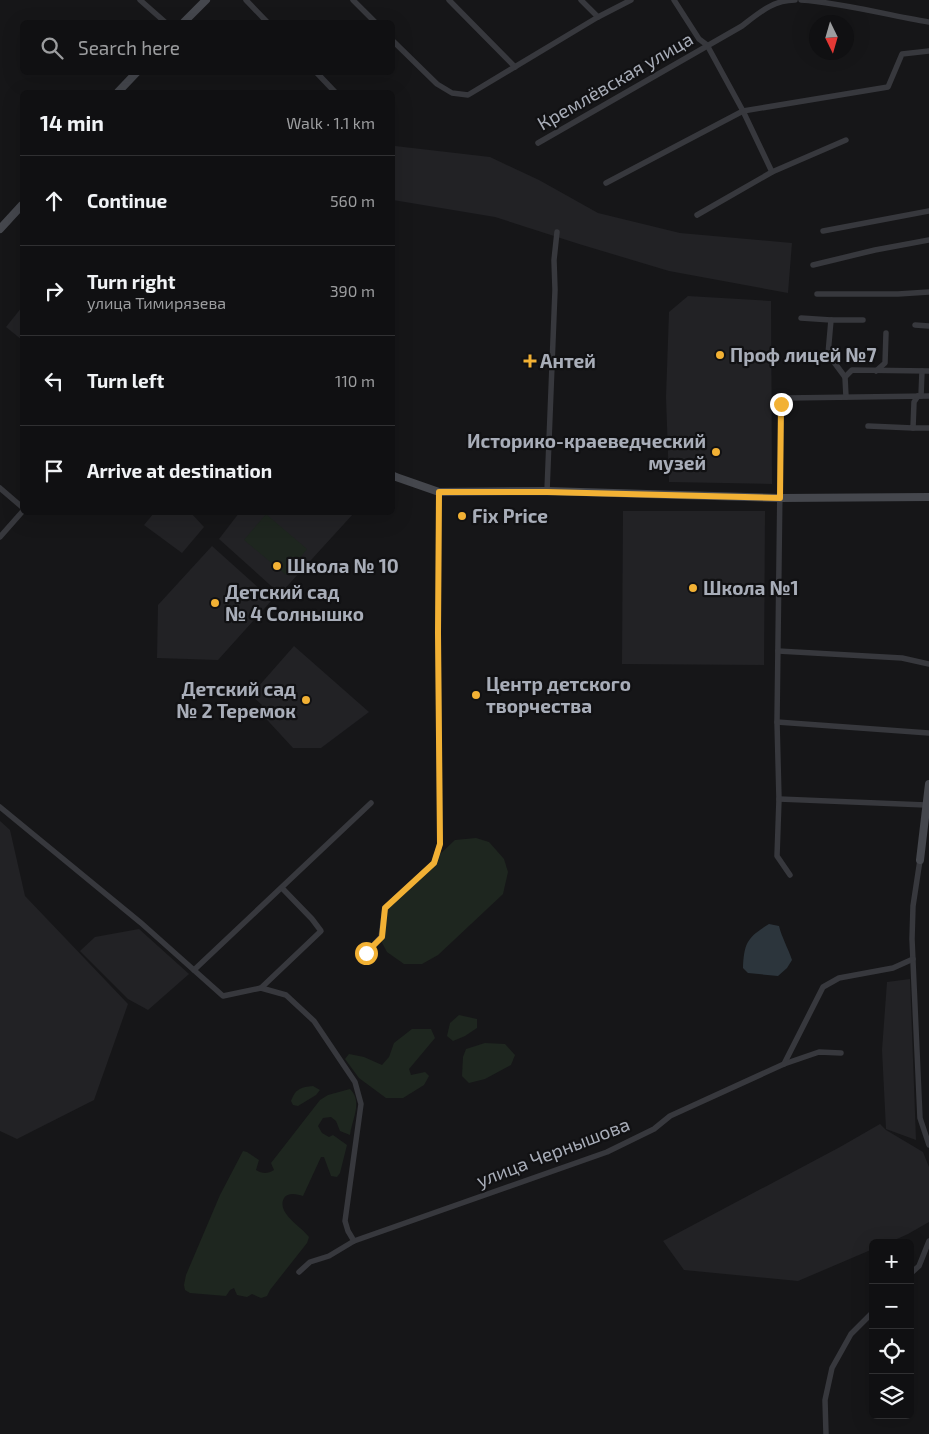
<!DOCTYPE html>
<html lang="en">
<head>
<meta charset="utf-8">
<style>
	body { margin:0; font-family:"Exo 2",sans-serif; background:#19191b; color:#f1f3f6 }
	.controls { position:absolute; right:15px; bottom:15px; display:grid; overflow:hidden; border-radius:8px; box-shadow:0 5px 20px #0002 }
	.controls button { width:45px; height:45px; display:grid; place-items:center; padding:0; border:0; border-bottom:1px solid #303032; background:#101012; color:#f1f3f6; font:25px sans-serif }
	.compass { position:absolute; left:809px; top:15px; width:45px; height:45px; border-radius:50%; background:#101012; box-shadow:0 5px 20px #0002; rotate:175deg }
	.stop { position:absolute; width:15px; height:15px; margin:-11px; border:4px solid #f2b134; border-radius:50%; background:#fff }
	.stop.end { background:#f2b134; border-color:#fff; box-shadow:0 1px 5px #0008 }
	.list { margin:0; padding:0; list-style:none }
	h2 { display:flex; justify-content:space-between; align-items:center; height:65px; margin:0; padding:0 20px; font-size:21px }
	h2 small { font-size:16px; font-weight:400; color:#9c9d9f }
	.list li { display:grid; grid-template-columns:32px 1fr auto; gap:15px; align-items:center; box-sizing:border-box; height:90px; padding:0 20px; border-top:1px solid #303032 }
	.list b { display:block; font-size:19px; white-space:nowrap }
	.list p { margin:0; font-size:16px; white-space:nowrap; color:#9c9d9f }
	.list em { font-size:16px; font-style:normal; color:#9c9d9f }
	.icon { flex:none; width:28px; height:28px; fill:none; stroke:currentColor; stroke-width:2; stroke-linecap:round; stroke-linejoin:round }
	.map { position:relative; flex:none; width:929px; height:1434px; overflow:hidden }
	.search { position:absolute; background:#101012; box-shadow:0 5px 20px #0002; left:20px; top:20px; width:375px; height:55px; display:flex; align-items:center; gap:12px; box-sizing:border-box; padding:0 18px; border-radius:8px; color:#9c9d9f; font-size:19px }
	.panel { position:absolute; background:#101012; box-shadow:0 5px 20px #0002; left:20px; top:90px; width:375px; height:425px; border-radius:8px }
	.map>svg:first-child { display:block }
	.built { fill:#222225 }
	.green { fill:#1e261f }
	.water { fill:#2c353c }
	.lines { fill:none; stroke-linecap:round; stroke-linejoin:round }
	.street { stroke:#37383d; stroke-width:5.5 }
	.secondary { stroke:#45474d; stroke-width:8 }
	.route { stroke:#f2b134; stroke-width:6 }
	.poi-dot { fill:#f2b134; stroke:#111113; stroke-width:2 }
	.labels { text-anchor:middle; stroke-width:4.5; stroke-linejoin:round; paint-order:stroke }
	.street-label { font-size:19px; fill:#a8adb8; stroke:#111113 }
	.poi-label { font-size:19px; font-weight:bold; fill:#a8adb8; stroke:#111113; text-anchor:start }
</style>
</head>
<body>
<div class="map">
<svg width="929" height="1434" viewBox="0 0 929 1434">
	<rect width="100%" height="100%" fill="#161618"/>
	<!-- built -->
	<g class="built">
		<path d="M395,146L490,157L539,180L598,213L680,233L792,243L788,293L669,271L579,244L495,217L393,200L392,151Z"/>
		<path d="M688,296L771,301L772,484L669,482L666,397L669,312Z"/>
		<path d="M22,307V340L6,327Z"/>
		<path d="M623,511H765L764,665L622,664Z"/>
		<path d="M190,512L204,527L182,553L144,525L154,513Z"/>
		<path d="M239,513H354L280,594L219,539Z"/>
		<path d="M212,546L272,600L218,660L157,658L158,605Z"/>
		<path d="M294,646L369,712L321,748H293L258,710L262,705L251,695Z"/>
		<path d="M0,821L10,830L25,896L128,1004L94,1100L17,1139L0,1131Z"/>
		<path d="M139,929L189,974L148,1010L128,999L80,951L95,937Z"/>
		<path d="M910,979L916,1140L886,1129L882,1050L887,982Z"/>
		<path d="M880,1124L886,1130L923,1152L929,1167V1222L908,1234L888,1243H873V1249L798,1281L684,1270L663,1241L840,1147Z"/>
	</g>
	<!-- green -->
	<g class="green">
		<path d="M266,514L307,549L286,575L244,540Z"/>
		<path d="M476,838L489,842L504,859L508,872L503,894L438,955L422,964H404L387,952L379,937L383,908L455,840Z"/>
		<path d="M459,1015L477,1019V1028L465,1036L453,1041L447,1036L450,1023Z"/>
		<path d="M412,1029H431L435,1038L409,1069L411,1075L425,1072L429,1076L424,1085L403,1098H386L359,1078L345,1059L349,1054L364,1057L382,1065L389,1057L394,1043Z"/>
		<path d="M485,1043L505,1044L515,1055L511,1065L485,1079L469,1083L462,1076L463,1057L466,1049Z"/>
		<path d="M313,1086L320,1090L316,1095L298,1106L293,1105L291,1101C295,1089 301,1087 313,1086Z"/>
		<path d="M350,1089C363,1102 352,1119 350,1135L340,1131L336,1121L331,1117L323,1118L318,1126L322,1133L329,1137L333,1135L347,1145L340,1173L337,1177L331,1176L324,1157H321L303,1196C297,1194 288,1192 284,1198C276,1213 301,1226 309,1237L307,1243L270,1290L267,1296L261,1298L252,1294L247,1297L237,1295L234,1288L230,1290L226,1296L190,1293L185,1290L184,1285L186,1275L220,1195L243,1151L247,1152L259,1160L256,1170C262,1174 268,1174 274,1170L271,1163L320,1100L328,1095Z"/>
	</g>
	<!-- water -->
	<path class="water" d="M769,924L779,926C782,938 788,948 792,960L787,968L778,976L748,973L743,968C744,942 748,937 769,924Z"/>
	<g class="lines">
		<!-- street -->
		<g class="street">
			<path d="M140,0L165,22"/>
			<path d="M246,0L267,22"/>
			<path d="M353,0L375,22"/>
			<path d="M449,0L515,67"/>
			<path d="M581,0L598,17"/>
			<path d="M674,0L699,39L707,45L743,111L772,172"/>
			<path d="M801,0C844,3 886,15 929,22"/>
			<path d="M392,40L437,84L452,93L468,95L598,17L631,0"/>
			<path d="M316,72L335,92"/>
			<path d="M538,143L742,26C759,13 773,0 795,0"/>
			<path d="M606,183L743,111L888,87L902,54L929,51"/>
			<path d="M697,215L772,172L846,140"/>
			<path d="M823,231L929,211"/>
			<path d="M813,265L875,250L929,240"/>
			<path d="M817,294H898L929,292"/>
			<path d="M801,318L831,320"/>
			<path d="M915,325L929,326"/>
			<path d="M876,371L885,363L886,333"/>
			<path d="M845,377L828,354L831,320H863"/>
			<path d="M921,396L922,371"/>
			<path d="M846,397L845,377L852,370L929,371"/>
			<path d="M868,426L913,428L914,402L918,396"/>
			<path d="M913,428H929"/>
			<path d="M0,488L22,507"/>
			<path d="M547,491L555,290L554,260L557,232"/>
			<path d="M0,537L22,512"/>
			<path d="M778,651L902,658L929,664"/>
			<path d="M777,722L929,733"/>
			<path d="M779,799L926,805"/>
			<path d="M0,807L140,922L223,996L261,988L286,995L314,1021L355,1082L361,1104L345,1221L348,1231L354,1241"/>
			<path d="M920,860L913,906L912,939L920,1118L929,1145"/>
			<path d="M790,875L777,856L779,799L777,722L781,404L782,400L786,398L929,396"/>
			<path d="M366,953L381,937L385,908L434,863L440,844L438,633L439,492"/>
			<path d="M194,970L371,803"/>
			<path d="M261,988L321,931L312,919L282,888"/>
			<path d="M784,1064L823,987L839,978L893,968L913,959"/>
			<path d="M299,1272L310,1262L329,1256L354,1241L607,1152L654,1129L670,1116L784,1064L819,1052L841,1053"/>
			<path d="M910,1274L919,1266L929,1241"/>
			<path d="M826,1434L825,1400L832,1368L851,1334L873,1312"/>
		</g>
		<!-- secondary -->
		<g class="secondary">
			<path d="M184,22L206,0"/>
			<path d="M118,92L137,72"/>
			<path d="M0,229L22,205"/>
			<path d="M392,475L396,477L439,492L547,491L780,498L929,497"/>
			<path d="M920,860L929,784"/>
		</g>
	</g>
	<g class="lines">
		<!-- route -->
		<path class="route" d="M366,953L382,937L385,908L434,863L440,844L438,633L439,492H547L780,498L781,404"/>
	</g>
	<!-- markers -->
	<g class="poi-dot">
		<circle cx="720" cy="355" r="5"/>
		<path d="M527.5 353.5h5v5h5v5h-5v5h-5v-5h-5v-5h5z"/>
		<circle cx="716" cy="452" r="5"/>
		<circle cx="462" cy="516" r="5"/>
		<circle cx="277" cy="566" r="5"/>
		<circle cx="693" cy="588" r="5"/>
		<circle cx="215" cy="603" r="5"/>
		<circle cx="476" cy="695" r="5"/>
		<circle cx="306" cy="700" r="5"/>
	</g>
	<g class="labels">
		<!-- street labels -->
		<g class="street-label">
			<text transform="translate(615 81) rotate(-30)" y="7">Кремлёвская улица</text>
			<text transform="translate(553 1152) rotate(-21)" y="7">улица Чернышова</text>
		</g>
		<!-- poi labels -->
		<g class="poi-label">
			<text x="730" y="362">Проф лицей №7</text>
			<text x="540" y="368">Антей</text>
			<text x="706" y="448" text-anchor="end">Историко-краеведческий<tspan x="706" dy="22">музей</tspan></text>
			<text x="472" y="523">Fix Price</text>
			<text x="287" y="573">Школа № 10</text>
			<text x="703" y="595">Школа №1</text>
			<text x="225" y="599">Детский сад<tspan x="225" dy="22">№ 4 Солнышко</tspan></text>
			<text x="486" y="691">Центр детского<tspan x="486" dy="22">творчества</tspan></text>
			<text x="296" y="696" text-anchor="end">Детский сад<tspan x="296" dy="22">№ 2 Теремок</tspan></text>
		</g>
	</g>
</svg>
<div class="controls">
<button>+</button>
<button>−</button>
<button><svg class="icon" aria-label="locate" viewBox="0 0 24 24"><circle cx="12" cy="12" r="6"/><path d="M12 2v4M12 18v4M2 12h4M18 12h4"/></svg></button>
<button><svg class="icon" aria-label="layers" viewBox="0 0 24 24"><path d="M12 4l9 5-9 5-9-5zM3 14l9 5 9-5"/></svg></button>
</div>
<svg class="compass" viewBox="-18 -18 36 36"><path d="M0-13l5 13h-10z" fill="#e53935"/><path d="M0 13l5-13h-10z" fill="#9c9d9f"/></svg>
<div class="stop" style="left:366px;top:953px"></div>
<div class="stop end" style="left:781px;top:404px"></div>
<div class="search"><svg class="icon" aria-label="search" viewBox="0 0 24 24"><circle cx="10" cy="10" r="6"/><path d="M15 15l6 6"/></svg>Search here</div>
<section class="panel">
<h2>14 min<small>Walk · 1.1 km</small></h2>
<ul class="list">
<li><svg class="icon" aria-label="ahead" viewBox="0 0 24 24"><path d="M12 20V5M6 11l6-6 6 6"/></svg><div><b>Continue</b></div><em>560 m</em></li>
<li><svg class="icon" aria-label="right" viewBox="0 0 24 24"><path d="M7 20v-9h11M14 6l5 5-5 5"/></svg><div><b>Turn right</b><p>улица Тимирязева</p></div><em>390 m</em></li>
<li><svg class="icon" aria-label="left" viewBox="0 0 24 24"><path d="M17 20v-9H6M10 6l-5 5 5 5"/></svg><div><b>Turn left</b></div><em>110 m</em></li>
<li><svg class="icon" aria-label="arrive" viewBox="0 0 24 24"><path d="M6 21V4h12l-3 4 3 4H6"/></svg><div><b>Arrive at destination</b></div></li>
</ul>
</section>
</div>
</body>
</html>
